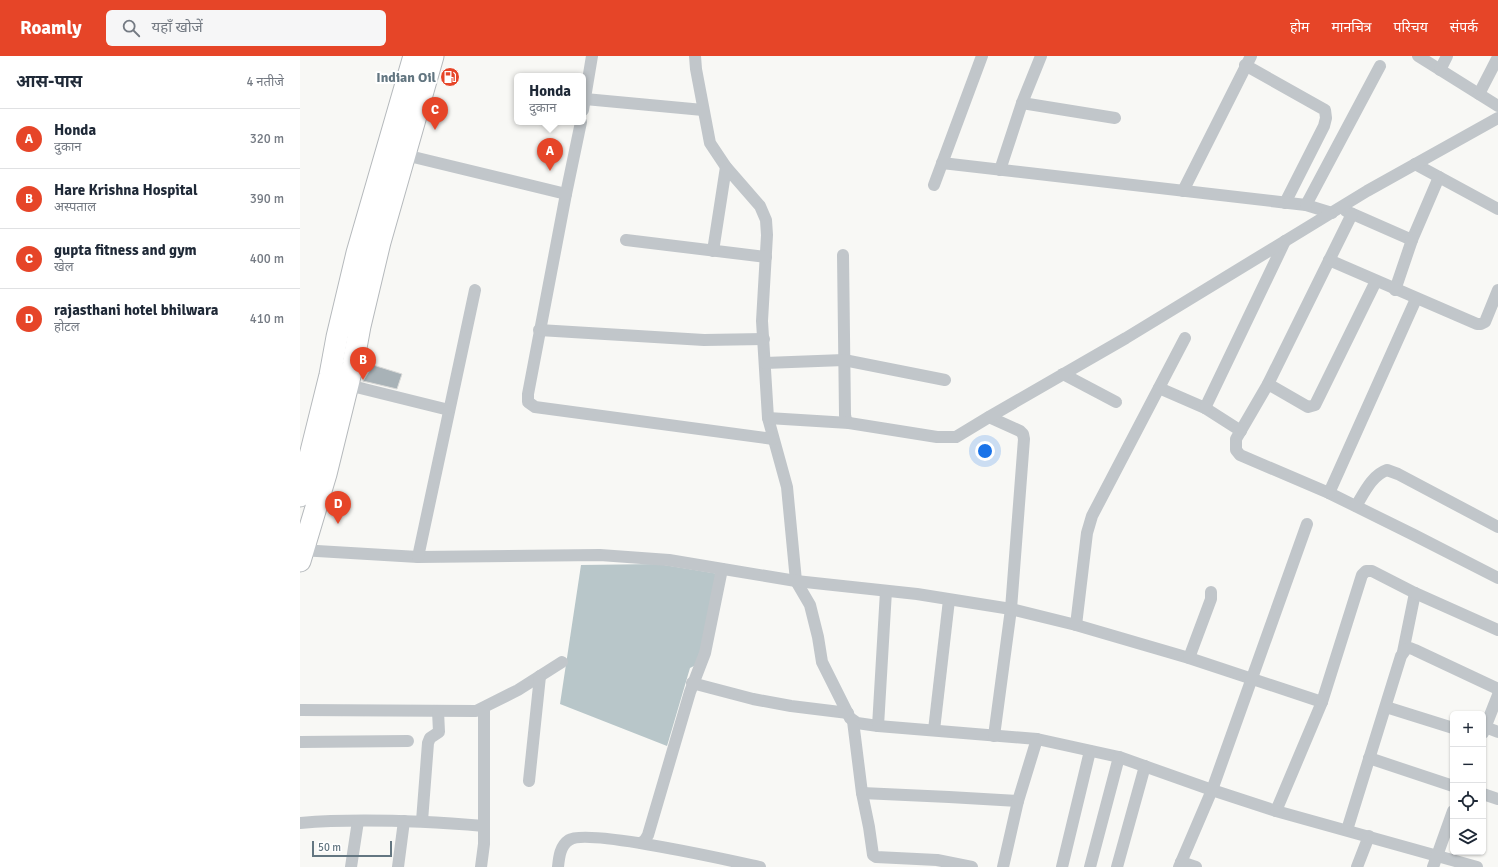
<!DOCTYPE html>
<html lang="hi">
<meta charset="utf-8">
<style>
body{margin:0;font-family:Signika,"Noto Sans Devanagari",sans-serif;background:#f6f6f7;color:#1f2937}
.controls{position:absolute;right:12px;bottom:12px;display:grid;overflow:hidden;border-radius:6px;box-shadow:0 1px 3px #0004}
.controls button{width:36px;height:36px;display:grid;place-items:center;padding:0;border:0;border-bottom:1px solid #e0e1e3;background:#fff;color:#1f2937;font:20px sans-serif}
.scale{position:absolute;left:12px;bottom:10px;width:80px;box-sizing:border-box;padding-left:4px;border:2px solid #637681;border-top:0;font-size:11px;line-height:14px;white-space:nowrap;color:#637681;-webkit-text-stroke:3px #fff;paint-order:stroke}
.you{position:absolute;left:685px;top:395px;width:14px;height:14px;margin:-10px;border:3px solid #fff;border-radius:50%;background:#1a73e8;box-shadow:0 0 0 6px #1a73e833}
.badge{display:grid;place-items:center;width:26px;height:26px;border-radius:50%;background:#e64528;color:#fff;font-size:13px;font-weight:700}
.pin{position:absolute;translate:-50% -33px;filter:drop-shadow(0 1px 2px #0008)}
.pin::after{content:'';position:absolute;top:21px;width:14px;height:12px;background:inherit;clip-path:polygon(0 0,100% 0,50% 100%)}
.popup{position:absolute;left:214px;top:17px;width:72px;height:52px;box-sizing:border-box;display:grid;place-content:center;border-radius:6px;background:#fff;filter:drop-shadow(0 1px 3px #0005);font-size:13px;white-space:nowrap;color:#747a83}
.popup b{font-size:15px;color:#1f2937}
.popup::after{content:'';position:absolute;left:50%;top:100%;margin-left:-8px;border:8px solid transparent;border-top-color:#fff}
.list{margin:0;padding:0;list-style:none}
h2{display:flex;justify-content:space-between;align-items:center;height:52px;margin:0;padding:0 16px;font-size:17px}
h2 small{font-size:13px;font-weight:400;color:#747a83}
.list li{display:grid;grid-template-columns:26px 1fr auto;gap:12px;align-items:center;box-sizing:border-box;height:60px;padding:0 16px;border-top:1px solid #e0e1e3}
.list b{display:block;font-size:15px;white-space:nowrap}
.list p{margin:0;font-size:13px;white-space:nowrap;color:#747a83}
.list em{font-size:13px;font-style:normal;color:#747a83}
.icon{flex:none;width:22px;height:22px;fill:none;stroke:currentColor;stroke-width:2;stroke-linecap:round;stroke-linejoin:round}
.map{position:relative;flex:none;width:1198px;height:811px;overflow:hidden}
header{display:flex;align-items:center;gap:24px;box-sizing:border-box;height:56px;padding:0 20px;background:#e64528;color:#fff}
header strong{font-size:19px}
nav{display:flex;gap:22px;margin-inline-start:auto;font-size:14px}
.search{width:280px;height:36px;background:#f6f6f7;display:flex;align-items:center;gap:10px;box-sizing:border-box;padding:0 14px;border-radius:6px;color:#747a83;font-size:15px}
main{display:flex}
aside{flex:1;background:#fff}
.map>svg:first-child{display:block}
.water{fill:#b8c6c9}
.building{fill:#a8b2b7;stroke:#dadad8}
.lines{fill:none;stroke-linecap:round;stroke-linejoin:round}
.trunk-casing{stroke:#b5b9bc;stroke-width:23}
.minor{stroke:#c1c6ca;stroke-width:12}
.trunk{stroke:#fff;stroke-width:21}
.labels{text-anchor:middle;stroke-width:4;stroke-linejoin:round;paint-order:stroke}
.poi-label{font-size:14px;font-weight:bold;fill:#637681;stroke:#fff;text-anchor:end}
</style>
<header>
<strong>Roamly</strong>
<div class="search"><svg class="icon" aria-label="search" viewBox="0 0 24 24"><circle cx="10" cy="10" r="6"/><path d="M15 15l6 6"/></svg>यहाँ खोजें</div>
<nav><a>होम</a><a>मानचित्र</a><a>परिचय</a><a>संपर्क</a></nav>
</header>
<main>
<aside>
<h2>आस-पास<small>4 नतीजे</small></h2>
<ul class="list">
<li><span class="badge">A</span><div><b>Honda</b><p>दुकान</p></div><em>320 m</em></li>
<li><span class="badge">B</span><div><b>Hare Krishna Hospital</b><p>अस्पताल</p></div><em>390 m</em></li>
<li><span class="badge">C</span><div><b>gupta fitness and gym</b><p>खेल</p></div><em>400 m</em></li>
<li><span class="badge">D</span><div><b>rajasthani hotel bhilwara</b><p>होटल</p></div><em>410 m</em></li>
</ul>
</aside>
<div class="map">
<svg width="1198" height="811" viewBox="0 0 1198 811">
<rect width="100%" height="100%" fill="#f8f8f5"/>
<polygon class="water" points="358,508 419,518 400,607 390,612 367,690 260,648 281,509"/>
<polygon class="building" points="73,309 102,318 97,333 63,325"/>
<g class="lines">
<g class="trunk-casing">
<g id="trunk">
<polyline points="0,440 30,319 37,281 57,197 114,0"/>
<polyline points="0,505 26,418 53,308 60,270 80,186 133,0"/>
</g>
</g>
<g class="minor">
<polyline points="395,0 396,13 410,87 426,111 460,150 466,164 467,179 462,265 468,362 487,431 496,525 510,549 518,581 522,606 550,662 557,667 578,670 737,683 819,701 912,734 976,755 1177,811"/>
<polyline points="1118,0 1198,50"/>
<polyline points="945,9 1025,54 1026,62 1024,70 985,147"/>
<polyline points="1140,14 1147,0"/>
<polyline points="1179,38 1198,1"/>
<polyline points="285,43 403,54"/>
<polyline points="722,47 815,62"/>
<polyline points="283,54 292,0"/>
<polyline points="281,66 266,138 228,338 228,346 235,351 473,383"/>
<polyline points="105,99 266,138"/>
<polyline points="642,107 1006,149 1032,157"/>
<polyline points="1115,108 1198,153"/>
<polyline points="700,114 722,47 741,0"/>
<polyline points="634,129 682,0"/>
<polyline points="883,135 951,0"/>
<polyline points="1006,149 1080,10"/>
<polyline points="1046,155 1112,184 1139,121"/>
<polyline points="1052,158 968,328 936,383 936,394 940,399 1029,437 1114,479 1198,522"/>
<polyline points="326,184 466,201"/>
<polyline points="413,195 426,111"/>
<polyline points="543,199 545,359 546,364 549,367"/>
<polyline points="1029,204 1177,268 1181,268 1185,266 1198,234"/>
<polyline points="1095,234 1112,184"/>
<polyline points="239,274 404,284 464,283"/>
<polyline points="465,307 544,304 645,324"/>
<polyline points="763,318 816,346"/>
<polyline points="968,328 1008,351 1015,349 1076,225"/>
<polyline points="48,329 149,354"/>
<polyline points="859,332 905,352 941,375"/>
<polyline points="905,352 985,185"/>
<polyline points="689,361 720,375 723,378 724,383 711,553 694,680"/>
<polyline points="468,362 549,367 637,381 656,381 689,361 826,282 1067,135 1198,62"/>
<polyline points="1029,437 1116,243"/>
<path d="M1056 450C1064 437 1072 419 1087 414L1098 418 1198 471"/>
<polyline points="0,494 118,501 300,499 369,504 496,525 617,538 711,553 776,569 889,602 1022,646"/>
<polyline points="118,501 175,234"/>
<polyline points="776,569 787,477 792,460 885,282"/>
<polyline points="1103,596 1115,537"/>
<polyline points="889,602 911,543 911,536"/>
<polyline points="392,627 453,643 491,650 548,657"/>
<polyline points="1086,651 1153,672"/>
<polyline points="0,654 176,655 218,634 262,606"/>
<polyline points="553,665 562,737 569,771 573,799 576,801 637,804 672,811"/>
<polyline points="578,670 586,535"/>
<polyline points="1185,671 1198,676"/>
<polyline points="634,674 649,544"/>
<polyline points="1183,677 1198,639"/>
<polyline points="0,686 108,685"/>
<polyline points="1069,702 1153,730"/>
<polyline points="229,725 240,620"/>
<polyline points="562,737 649,741 718,745"/>
<polyline points="1183,738 1198,743"/>
<polyline points="976,755 1022,646 1062,519 1066,515 1072,515 1115,537 1198,574"/>
<polyline points="122,765 128,687 130,682 139,676 138,655"/>
<path d="M0 767C61 762 122 765 184 770"/>
<polyline points="1047,774 1101,600 1106,593 1110,592 1115,594 1198,633"/>
<polyline points="341,787 345,784 348,779 390,636 405,597 422,513"/>
<polyline points="881,806 896,811"/>
<polyline points="51,811 58,765"/>
<polyline points="98,811 104,765"/>
<polyline points="181,811 184,788 184,652"/>
<path d="M258 811C259 801 260 790 269 784 286 772 432 805 460 811"/>
<polyline points="703,811 718,745 737,683"/>
<polyline points="762,811 790,695"/>
<polyline points="790,811 819,701"/>
<polyline points="817,811 845,710"/>
<polyline points="879,811 912,734 1007,468"/>
<polyline points="1057,811 1069,780"/>
<polyline points="1133,811 1153,755"/>
</g>
<use href="#trunk" class="trunk"/>
</g>
<defs>
<g id="fuel-disc" transform="scale(1)"><circle r="9.5" fill="#e64528" stroke="#fff"/><path d="M-5.5-6h7V0h2V4h1.3V-2.5L3-4.5l.8-.8L6-3V5H2.5V1h-1V6h-7ZM-4.2-4.7v3.2H.2V-4.7Z" fill="#fff"/></g>
</defs>
<g fill-rule="evenodd">
<use href="#fuel-disc" x="150" y="21"/>
</g>
<g class="labels">
<g class="poi-label">
<text x="136" y="26">Indian Oil</text>
</g>
</g>
</svg>
<div class="controls">
<button>+</button>
<button>−</button>
<button><svg class="icon" aria-label="locate" viewBox="0 0 24 24"><circle cx="12" cy="12" r="6"/><path d="M12 2v4M12 18v4M2 12h4M18 12h4"/></svg></button>
<button><svg class="icon" aria-label="layers" viewBox="0 0 24 24"><path d="M12 4l9 5-9 5-9-5zM3 14l9 5 9-5"/></svg></button>
</div>
<div class="scale">50 m</div>
<div class="you"></div>
<div class="pin badge" style="left:250px;top:115px">A</div>
<div class="popup"><b>Honda</b>दुकान</div>
<div class="pin badge" style="left:63px;top:324px">B</div>
<div class="pin badge" style="left:135px;top:74px">C</div>
<div class="pin badge" style="left:38px;top:468px">D</div>
</div>
</main>
